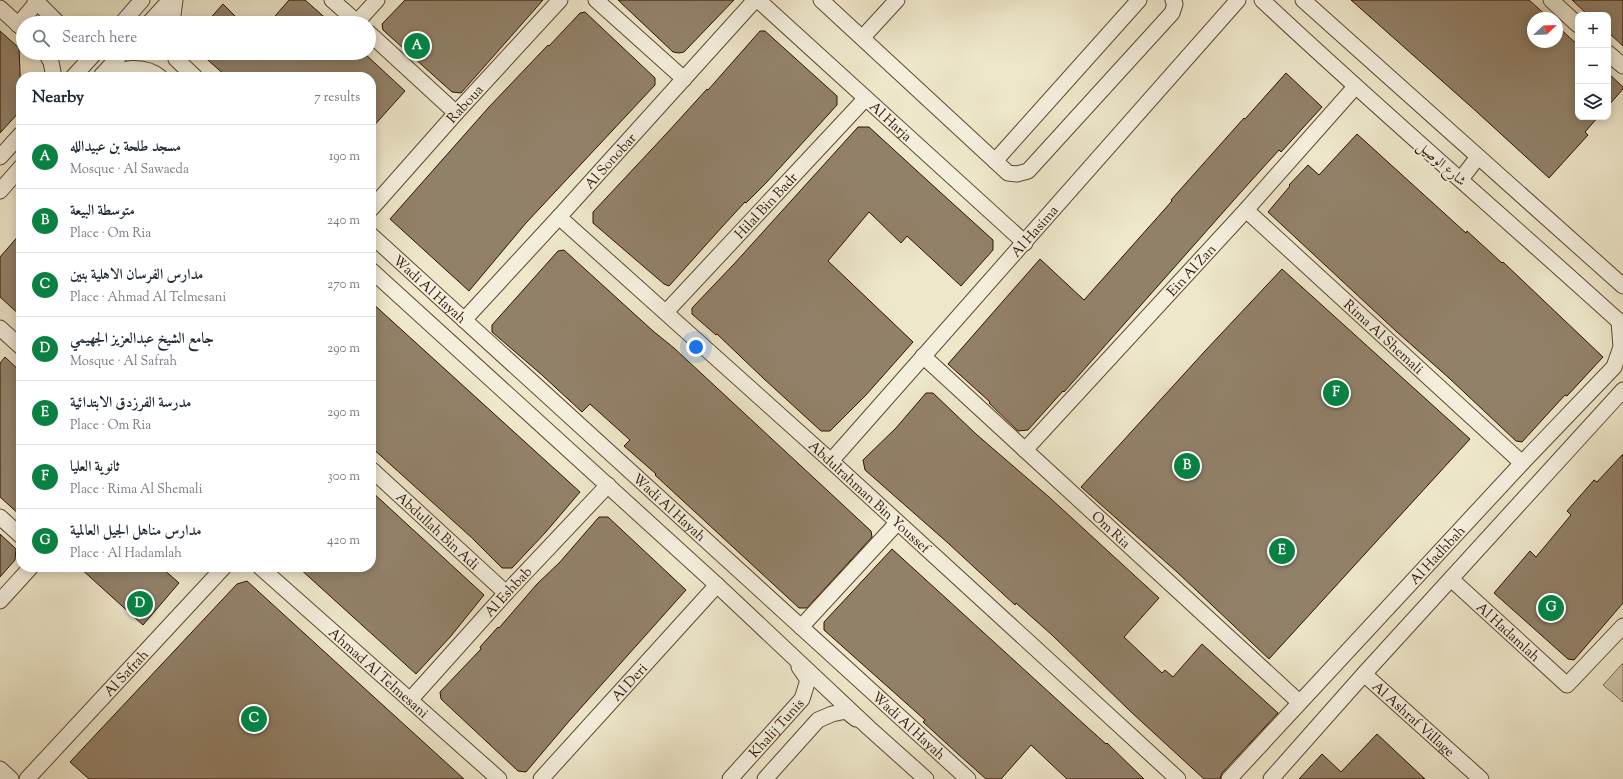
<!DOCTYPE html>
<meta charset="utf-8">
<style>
body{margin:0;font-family:"Sorts Mill Goudy",Amiri,serif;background:#f2f2f3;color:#1f2937}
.controls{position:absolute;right:12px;top:12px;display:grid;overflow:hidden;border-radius:8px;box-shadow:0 2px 10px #0003}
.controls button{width:36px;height:36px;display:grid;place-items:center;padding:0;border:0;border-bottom:1px solid #e0e1e3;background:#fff;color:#1f2937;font:20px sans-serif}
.compass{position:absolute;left:1527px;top:12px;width:36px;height:36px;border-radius:50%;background:#fff;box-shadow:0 2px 10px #0003;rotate:67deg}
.you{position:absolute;left:696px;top:347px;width:14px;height:14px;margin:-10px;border:3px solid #fff;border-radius:50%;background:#1a73e8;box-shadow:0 0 0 6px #1a73e833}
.badge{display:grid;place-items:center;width:26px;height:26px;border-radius:50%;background:#0b8043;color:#fff;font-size:13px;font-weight:700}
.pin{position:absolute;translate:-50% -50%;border:2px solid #fff;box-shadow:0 1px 4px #0006}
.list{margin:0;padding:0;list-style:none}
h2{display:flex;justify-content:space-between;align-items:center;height:52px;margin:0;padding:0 16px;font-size:17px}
h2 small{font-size:13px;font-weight:400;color:#747a83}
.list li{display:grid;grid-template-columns:26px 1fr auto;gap:12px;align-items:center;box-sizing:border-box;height:64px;padding:0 16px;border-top:1px solid #e0e1e3}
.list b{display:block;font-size:15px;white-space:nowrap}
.list p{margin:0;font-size:13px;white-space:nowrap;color:#747a83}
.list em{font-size:13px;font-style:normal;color:#747a83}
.icon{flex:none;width:22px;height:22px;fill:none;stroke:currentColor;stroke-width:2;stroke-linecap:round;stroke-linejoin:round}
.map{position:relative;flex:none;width:1623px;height:779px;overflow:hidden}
.search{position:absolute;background:#fff;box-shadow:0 2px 10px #0003;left:16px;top:16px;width:360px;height:44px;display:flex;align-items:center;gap:10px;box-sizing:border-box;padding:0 14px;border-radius:22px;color:#747a83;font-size:15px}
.panel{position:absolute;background:#fff;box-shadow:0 2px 10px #0003;left:16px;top:72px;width:360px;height:500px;border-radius:16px}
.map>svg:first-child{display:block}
.green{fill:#cdc3a8;stroke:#7e6b54}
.building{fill:#928169;stroke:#2e1300}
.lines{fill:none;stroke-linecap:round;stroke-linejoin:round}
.minor-casing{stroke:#5e4832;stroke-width:17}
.minor{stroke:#f4efdd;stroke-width:15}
.labels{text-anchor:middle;stroke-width:3.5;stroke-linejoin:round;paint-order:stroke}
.street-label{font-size:14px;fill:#2e1300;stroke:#f4efdd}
</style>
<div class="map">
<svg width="1623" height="779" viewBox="0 0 1623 779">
<rect width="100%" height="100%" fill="#eee7ca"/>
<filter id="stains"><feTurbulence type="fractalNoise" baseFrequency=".005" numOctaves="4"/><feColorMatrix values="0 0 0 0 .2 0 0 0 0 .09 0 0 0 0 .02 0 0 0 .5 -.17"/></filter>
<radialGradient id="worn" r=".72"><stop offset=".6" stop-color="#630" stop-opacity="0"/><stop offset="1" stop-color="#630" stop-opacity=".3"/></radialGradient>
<polygon class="green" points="1623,663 1623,702 1603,685"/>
<g class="building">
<polygon points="289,0 305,0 331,23 269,23"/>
<polygon points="405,0 543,0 461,93 452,92 383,30 382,24"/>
<polygon points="618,0 734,0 684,52 679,53 673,52"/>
<polygon points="1351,0 1529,0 1549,18 1533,18 1533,42 1557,42 1557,26 1578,45 1578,117 1598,117 1585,132 1588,135 1549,178 1477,112"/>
<polygon points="1572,0 1623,0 1623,46 1608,32 1608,15 1588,15"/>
<polygon points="223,4 242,23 206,23"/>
<polygon points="585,12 655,78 655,85 526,223 469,291 390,219 489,107 548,45 549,46 580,13"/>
<polygon points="0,31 19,48 21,96 21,110 0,133"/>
<polygon points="760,31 765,31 837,96 837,105 766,183 746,203 745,202 722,227 669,286 664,284 593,223 593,212 667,133 707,89 708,90"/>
<polygon points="200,53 364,53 405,91 371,129 371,77 227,77"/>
<polygon points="1286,73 1322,107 1281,152 1279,150 1241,192 1064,392 1063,391 1028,430 1018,431 989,403 990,402 948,364 1040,259 1084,300 1172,201 1171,200 1244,118 1245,119"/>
<polygon points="1608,73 1623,87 1623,89 1608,106"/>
<polygon points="858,127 869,127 940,192 993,240 993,250 961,286 907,236 901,243 869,212 828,261 913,342 866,395 830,431 821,431 763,378 717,334 716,335 692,314 692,308 734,264"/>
<polygon points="1357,134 1466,233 1467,231 1502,263 1503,262 1603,357 1567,396 1565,395 1522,442 1516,441 1449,378 1397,332 1268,212 1290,186 1289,185 1308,165 1319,175"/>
<polygon points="21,233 21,316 0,297 0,257"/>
<polygon points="564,250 653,331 674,348 871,531 872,537 807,608 799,608 655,475 656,474 624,446 630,440 590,404 582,412 542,375 492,332 492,325 558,251"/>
<polygon points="1282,269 1470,439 1269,659 1177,572 1081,487 1205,351"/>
<polygon points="371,302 580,492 545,533 512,568 502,568 471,537 371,447"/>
<polygon points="5,357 21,372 21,516 0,497 0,363"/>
<polygon points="926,393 933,393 976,434 1049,497 1159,598 1124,637 1162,673 1165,670 1173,677 1202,644 1278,713 1222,773 1220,779 1204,779 1130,711 1052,635 1016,603 1015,605 948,543 865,470 863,460 896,428"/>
<polygon points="1623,454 1623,603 1574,660 1568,659 1494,593 1530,551 1536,557 1571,515 1567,511 1594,480 1597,482"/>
<polygon points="371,491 484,595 451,636 416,674 298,567 371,567"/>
<polygon points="599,517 608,517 686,590 570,720 526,772 518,771 441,699 440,692 481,649 480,647 498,627 499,628 537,584 560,562"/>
<polygon points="0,534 16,549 15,560 0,577"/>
<polygon points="892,549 1086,726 1106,744 1107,743 1144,779 1067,779 1031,745 1001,779 986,779 958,754 923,722 925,720 824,630 824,622"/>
<polygon points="79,567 161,567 179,583 143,625"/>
<polygon points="247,581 352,677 464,779 89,779 70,762 237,584"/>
<polygon points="1377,734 1425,779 1299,779 1322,754 1341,772"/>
</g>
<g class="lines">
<g class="minor-casing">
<g id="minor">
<polyline points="35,0 58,23"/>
<polyline points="332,0 358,23"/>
<polyline points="596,0 684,79"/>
<path id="s1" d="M758 0 1025 243"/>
<polyline points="821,0 1008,173 1017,174 1028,171 1172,13 1175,4 1173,0"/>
<path d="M1262 0C1380 111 1503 216 1623 325"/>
<polyline points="1303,0 1623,286"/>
<polyline points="1551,0 1578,25"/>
<polyline points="0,8 23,29"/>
<polyline points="357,22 377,0"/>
<polyline points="122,23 142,0"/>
<polyline points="149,23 170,0"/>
<polyline points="172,23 175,0"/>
<polyline points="18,25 37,2"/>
<polyline points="369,33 456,113"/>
<polyline points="863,37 897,0"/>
<polyline points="46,53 51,62 54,77"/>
<polyline points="174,53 176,59 195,77"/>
<polyline points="1608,53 1623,66"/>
<path d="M102 75C122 69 143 63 160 77"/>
<polyline points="102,75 122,53"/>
<polyline points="73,77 95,53"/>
<polyline points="0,157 21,134"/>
<polyline points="995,161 1139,0"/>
<polyline points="1461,179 1478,157"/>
<polyline points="0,191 21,167"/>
<path id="s2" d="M371 209 456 113 560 0"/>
<path id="s3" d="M1246 210 1522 463"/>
<path id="s4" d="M559 217 831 461 1178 779"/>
<path id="s5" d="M371 235 968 779"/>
<polyline points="371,270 717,585 869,728 926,779"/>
<path id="s6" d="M666 312 865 99"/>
<path id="s7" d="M464 320 559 217 755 0"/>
<polyline points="0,328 21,347"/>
<path id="s8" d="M923 356 1299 702"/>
<path id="s9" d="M1025 450 1246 210 1355 87"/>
<path id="s10" d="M831 461 1238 0"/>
<path id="s11" d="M371 469 506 593"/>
<polyline points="0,517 21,536"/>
<path id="s12" d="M260 567 499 779"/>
<path id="s13" d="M1451 579 1567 685 1623 626"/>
<polyline points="0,601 31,567"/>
<polyline points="801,627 897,523"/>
<path id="s14" d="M1364 674 1481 779"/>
<path id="s15" d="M410 700 506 593 608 485"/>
<polyline points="0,769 11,779"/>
<path id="s16" d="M27 779 224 567"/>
<path id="s17" d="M541 779 717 585"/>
<path id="s18" d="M730 779 802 699 808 680 799 667"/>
<polyline points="765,779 818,720 832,714 846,711 856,719"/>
<path id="s19" d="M1229 779 1522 463 1614 367 1621 347 1619 321"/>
<polyline points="1271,779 1364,674 1623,390"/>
</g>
</g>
<use href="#minor" class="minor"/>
</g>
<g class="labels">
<g class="street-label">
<text dy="5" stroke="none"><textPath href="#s2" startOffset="141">Raboua</textPath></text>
<text dy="5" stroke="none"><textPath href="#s1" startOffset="180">Al Harja</textPath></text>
<text dy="5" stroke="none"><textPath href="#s7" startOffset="216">Al Sonobar</textPath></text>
<text transform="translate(1442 163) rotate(41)" y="5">شارع الوصيل</text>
<text dy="5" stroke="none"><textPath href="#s6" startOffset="146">Hilal Bin Badr</textPath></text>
<text dy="5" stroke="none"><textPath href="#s10" startOffset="307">Al Hasima</textPath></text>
<text dy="5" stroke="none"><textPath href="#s9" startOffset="245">Ein Al Zan</textPath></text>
<text dy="5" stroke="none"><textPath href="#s5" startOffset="80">Wadi Al Hayah</textPath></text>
<text dy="5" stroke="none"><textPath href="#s3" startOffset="187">Rima Al Shemali</textPath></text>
<text dy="5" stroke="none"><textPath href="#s4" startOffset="418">Abdulrahman Bin Youssef</textPath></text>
<text dy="5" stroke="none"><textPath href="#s5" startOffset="404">Wadi Al Hayah</textPath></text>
<text dy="5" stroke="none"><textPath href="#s8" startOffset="256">Om Ria</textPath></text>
<text dy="5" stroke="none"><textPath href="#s11" startOffset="91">Abdullah Bin Adi</textPath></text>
<text dy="5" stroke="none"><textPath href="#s19" startOffset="306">Al Hadhbah</textPath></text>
<text dy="5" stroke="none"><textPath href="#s15" startOffset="146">Al Eshbab</textPath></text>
<text dy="5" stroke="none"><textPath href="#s13" startOffset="78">Al Hadamlah</textPath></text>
<text dy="5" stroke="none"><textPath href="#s16" startOffset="145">Al Safrah</textPath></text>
<text dy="5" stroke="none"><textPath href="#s12" startOffset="159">Ahmad Al Telmesani</textPath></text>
<text dy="5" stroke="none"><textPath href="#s17" startOffset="131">Al Deri</textPath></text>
<text dy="5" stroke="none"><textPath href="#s14" startOffset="67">Al Ashraf Village</textPath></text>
<text dy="5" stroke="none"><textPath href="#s5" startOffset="728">Wadi Al Hayah</textPath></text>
<text dy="5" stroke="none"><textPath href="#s18" startOffset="69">Khalij Tunis</textPath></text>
</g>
</g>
<rect width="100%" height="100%" filter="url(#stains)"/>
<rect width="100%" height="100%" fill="url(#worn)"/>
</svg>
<div class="controls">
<button>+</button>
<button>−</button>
<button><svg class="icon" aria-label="layers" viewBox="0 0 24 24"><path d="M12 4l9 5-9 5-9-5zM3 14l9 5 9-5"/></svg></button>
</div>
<svg class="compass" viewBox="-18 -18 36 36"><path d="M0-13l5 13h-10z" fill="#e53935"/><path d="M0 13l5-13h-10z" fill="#747a83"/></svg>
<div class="you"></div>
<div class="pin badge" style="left:417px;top:46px">A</div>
<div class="pin badge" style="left:1187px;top:466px">B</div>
<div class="pin badge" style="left:254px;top:719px">C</div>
<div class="pin badge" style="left:140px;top:604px">D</div>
<div class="pin badge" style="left:1282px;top:551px">E</div>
<div class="pin badge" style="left:1336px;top:393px">F</div>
<div class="pin badge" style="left:1551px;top:608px">G</div>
<div class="search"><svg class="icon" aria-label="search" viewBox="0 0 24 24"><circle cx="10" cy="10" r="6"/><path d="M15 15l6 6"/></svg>Search here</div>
<section class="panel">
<h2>Nearby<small>7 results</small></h2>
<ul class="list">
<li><span class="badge">A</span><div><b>مسجد طلحة بن عبيدالله</b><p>Mosque · Al Sawaeda</p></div><em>190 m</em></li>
<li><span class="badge">B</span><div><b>متوسطة البيعة</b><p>Place · Om Ria</p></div><em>240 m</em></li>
<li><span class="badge">C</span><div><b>مدارس الفرسان الاهلية بنين</b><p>Place · Ahmad Al Telmesani</p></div><em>270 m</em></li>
<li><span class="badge">D</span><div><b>جامع الشيخ عبدالعزيز الجهيمي</b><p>Mosque · Al Safrah</p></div><em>290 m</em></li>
<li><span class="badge">E</span><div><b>مدرسة الفرزدق الابتدائية</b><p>Place · Om Ria</p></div><em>290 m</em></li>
<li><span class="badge">F</span><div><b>ثانوية العليا</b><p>Place · Rima Al Shemali</p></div><em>300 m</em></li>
<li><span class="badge">G</span><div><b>مدارس مناهل الجيل العالمية</b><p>Place · Al Hadamlah</p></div><em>420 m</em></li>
</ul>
</section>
</div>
